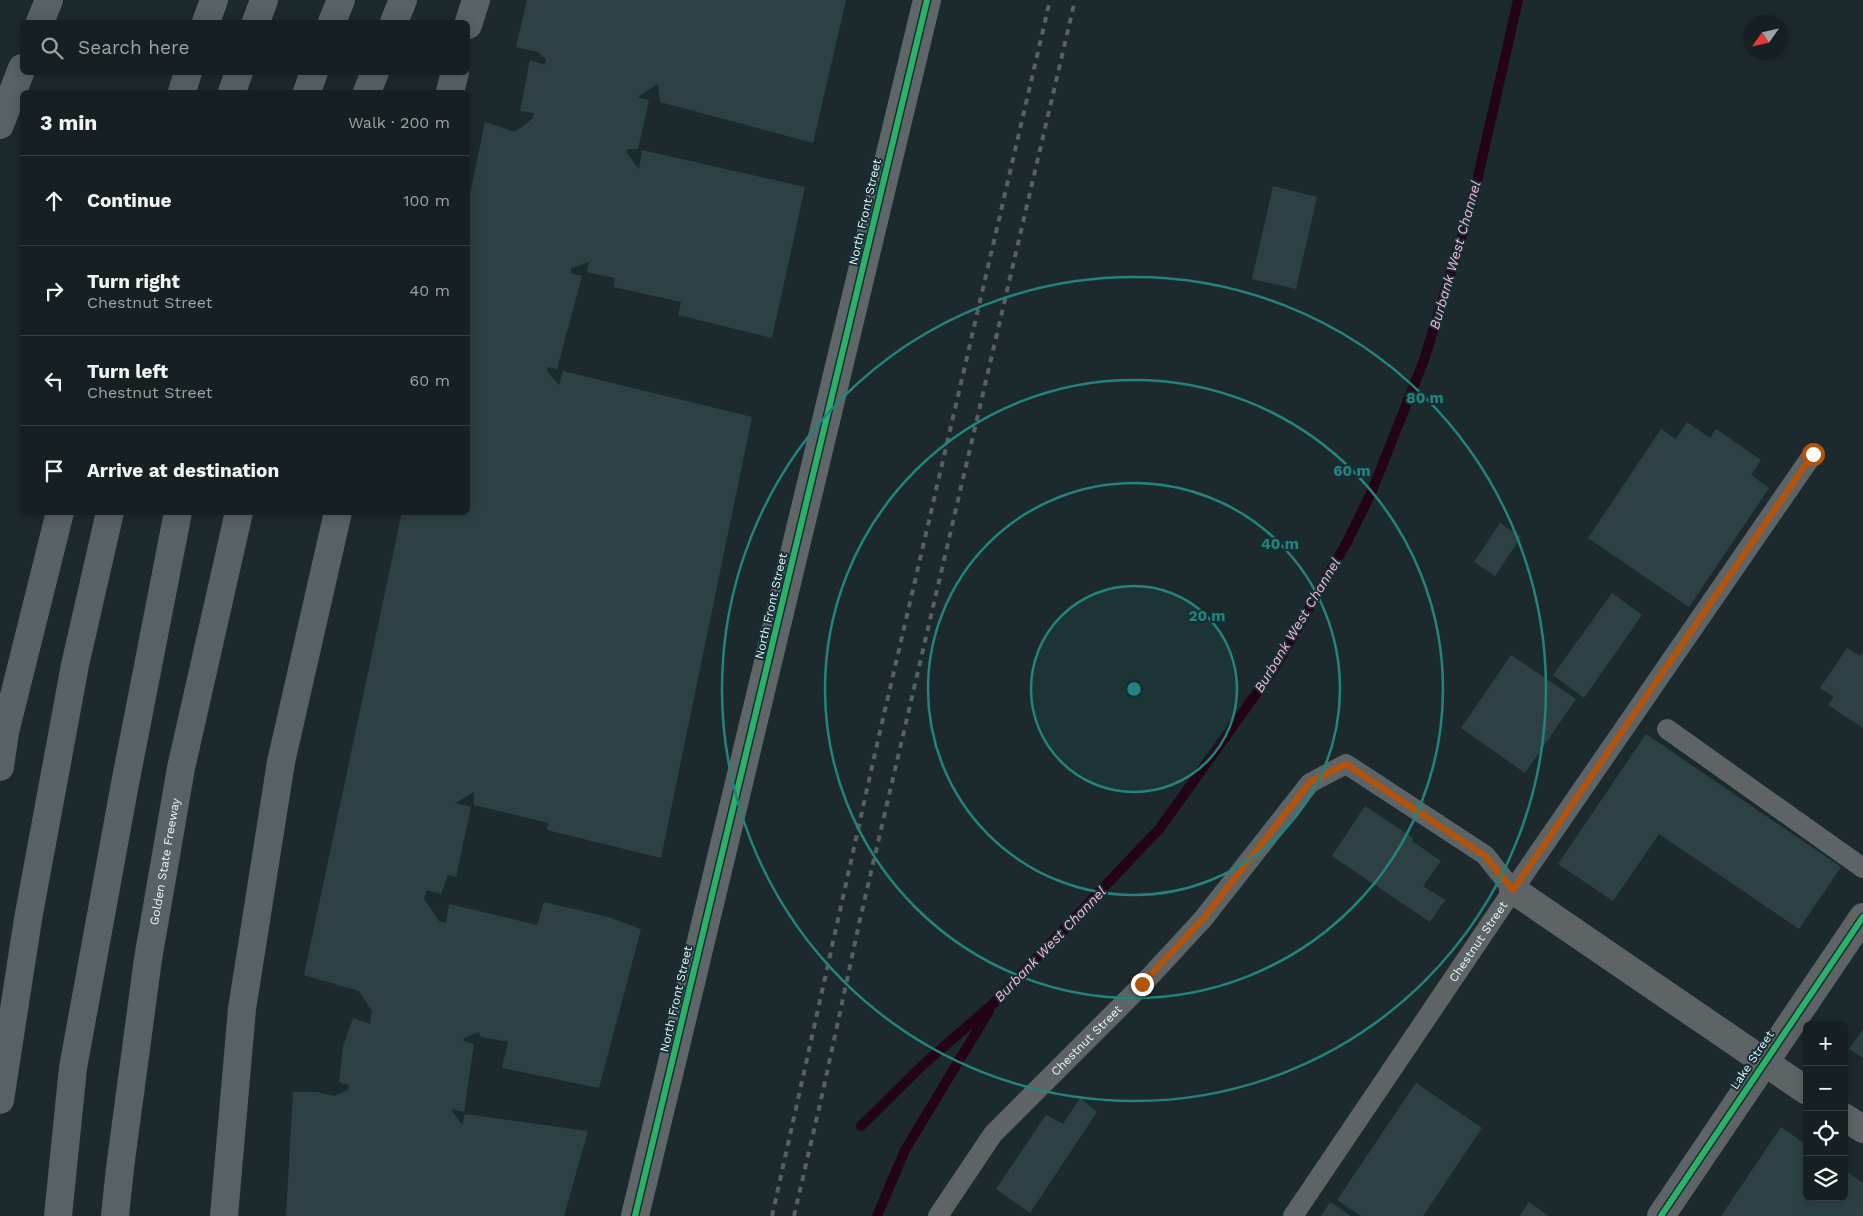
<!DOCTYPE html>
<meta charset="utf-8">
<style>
body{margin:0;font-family:"Work Sans",sans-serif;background:#232d2f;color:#f1f3f6}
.controls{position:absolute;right:15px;bottom:15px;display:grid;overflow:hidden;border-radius:8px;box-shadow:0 2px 12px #0003}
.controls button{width:45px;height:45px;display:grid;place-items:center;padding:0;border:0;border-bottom:1px solid #353e40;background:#162022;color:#f1f3f6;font:25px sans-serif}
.compass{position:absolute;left:1743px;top:15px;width:45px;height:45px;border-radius:50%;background:#162022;box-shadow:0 2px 12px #0003;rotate:236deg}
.stop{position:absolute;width:15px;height:15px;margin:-11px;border:4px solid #b45309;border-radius:50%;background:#fff}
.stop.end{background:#b45309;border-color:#fff;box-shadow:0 1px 5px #0008}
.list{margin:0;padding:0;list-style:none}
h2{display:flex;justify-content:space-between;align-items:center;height:65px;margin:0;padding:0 20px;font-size:21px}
h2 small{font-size:16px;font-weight:400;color:#9ea3a5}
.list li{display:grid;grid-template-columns:32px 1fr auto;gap:15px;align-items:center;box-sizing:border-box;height:90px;padding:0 20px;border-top:1px solid #353e40}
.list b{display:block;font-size:19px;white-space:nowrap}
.list p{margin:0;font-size:16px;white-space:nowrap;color:#9ea3a5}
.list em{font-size:16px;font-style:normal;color:#9ea3a5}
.icon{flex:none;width:28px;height:28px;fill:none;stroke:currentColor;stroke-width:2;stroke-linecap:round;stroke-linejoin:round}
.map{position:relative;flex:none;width:1863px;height:1216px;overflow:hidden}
.search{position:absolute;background:#162022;box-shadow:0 2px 12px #0003;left:20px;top:20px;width:450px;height:55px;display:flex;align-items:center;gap:12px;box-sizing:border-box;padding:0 18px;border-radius:8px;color:#9ea3a5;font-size:19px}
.panel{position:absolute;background:#162022;box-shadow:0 2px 12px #0003;left:20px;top:90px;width:450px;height:425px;border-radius:8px}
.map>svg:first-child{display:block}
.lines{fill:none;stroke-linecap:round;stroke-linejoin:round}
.stream{stroke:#230417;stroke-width:10}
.building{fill:#2d4145}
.service{stroke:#5e6465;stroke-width:20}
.minor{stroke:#5e6465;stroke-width:28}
.secondary{stroke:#5e6668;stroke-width:28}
.motorway{stroke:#586164;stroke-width:28}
.rail{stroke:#586061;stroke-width:4;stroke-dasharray:6 6;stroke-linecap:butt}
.cycleway-casing{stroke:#162f34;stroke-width:9}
.cycleway{stroke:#2db169;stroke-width:6}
.route{stroke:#b45309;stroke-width:6}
.ring{fill:none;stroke:#24837c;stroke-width:2.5}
.labels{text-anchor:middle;stroke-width:4;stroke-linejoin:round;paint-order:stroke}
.street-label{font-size:12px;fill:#e6f5f8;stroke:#162f34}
.water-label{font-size:14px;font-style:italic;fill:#fab5d8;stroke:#162f34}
.centre{fill:#24837c;stroke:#162f34;stroke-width:2.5}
.ring-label{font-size:15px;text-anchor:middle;font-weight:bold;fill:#24837c;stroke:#162f34;stroke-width:4;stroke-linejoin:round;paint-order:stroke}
</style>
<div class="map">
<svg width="1863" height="1216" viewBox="0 0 1863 1216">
<rect width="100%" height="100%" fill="#1d2a2d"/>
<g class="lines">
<g class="stream">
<polyline points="861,1126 925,1063 994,1003 1160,828 1274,669 1347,542 1372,491 1424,360 1472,203 1518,0"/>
<polyline points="877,1216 905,1150 989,1011"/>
</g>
</g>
<g class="building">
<polygon points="527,0 846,0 813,143 660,102 658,84 638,97 649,100 638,149 628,149 626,152 639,169 642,150 805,187 772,338 678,315 681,302 614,287 615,278 587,272 589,262 571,268 571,273 582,276 557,369 548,367 547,371 559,385 563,371 752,417 661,858 547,830 548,823 474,805 474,792 455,803 471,807 456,877 448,875 441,894 427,890 424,899 439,921 446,923 449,904 537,925 544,902 608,917 641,929 599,1088 502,1068 508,1042 481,1037 479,1032 464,1038 463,1041 474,1044 464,1112 451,1109 462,1125 465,1114 588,1131 564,1216 286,1216 293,1092 317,1092 334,1096 348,1090 349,1085 339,1082 343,1047 353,1018 370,1024 372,1011 359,991 304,975 402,512 468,512 468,204 485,122 515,132 532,119 534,113 520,111 530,60 545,65 546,60 538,52 516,47"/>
<polygon points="1273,186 1317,197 1296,289 1252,279"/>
<polygon points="1687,422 1710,438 1716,429 1761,460 1751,475 1769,488 1689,607 1588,538 1661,429 1676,439"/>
<polygon points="1500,523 1521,537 1495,576 1474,562"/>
<polygon points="1612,593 1642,615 1584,698 1553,675"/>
<polygon points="1847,648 1860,656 1863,653 1863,728 1828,705 1834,697 1820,688"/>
<polygon points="1511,655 1576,699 1525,773 1461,728"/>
<polygon points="1646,734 1841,867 1799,929 1659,834 1613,901 1558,864"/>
<polygon points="1365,806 1413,838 1412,841 1441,861 1423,886 1445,900 1430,922 1332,856"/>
<polygon points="1863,1029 1863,1058 1849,1049"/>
<polygon points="1416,1083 1482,1128 1423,1216 1361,1216 1337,1200"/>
<polygon points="1080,1098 1097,1112 1030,1213 996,1189 1046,1115 1063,1124"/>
<polygon points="1781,1127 1807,1145 1807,1197 1844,1197 1844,1170 1863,1183 1863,1216 1721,1216"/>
<polygon points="1330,1202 1351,1216 1321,1216"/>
<polygon points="1529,1202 1549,1216 1520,1216"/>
</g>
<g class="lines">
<g class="service">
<polyline points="1667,729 1863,868"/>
<path id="s1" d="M938 1216 993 1134 1143 984 1203 919 1310 783 1346 764 1485 855 1513 890"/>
<path id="s2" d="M1293 1216 1513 890 1813 454"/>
</g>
<g class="minor">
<polyline points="1513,890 1807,1091"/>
<polyline points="1844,1117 1863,1129"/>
<polyline points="1661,1216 1863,917"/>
</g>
<polyline class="secondary" points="635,1216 927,0"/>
<g class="motorway">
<polyline points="40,22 49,0"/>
<polyline points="206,22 214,0"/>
<polyline points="256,22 264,0"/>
<polyline points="332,22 341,0"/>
<polyline points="394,22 403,0"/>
<polyline points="468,25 476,0"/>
<polyline points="182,92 188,72"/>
<polyline points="232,92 239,72"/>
<polyline points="307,92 314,72"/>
<polyline points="367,92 375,72"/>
<polyline points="450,92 455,72"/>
<polyline points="0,125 22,68"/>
<polyline points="0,767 5,732 60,512"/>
<polyline points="0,1100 28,919 75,665 110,512"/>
<polyline points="58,1216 73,1068 124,789 178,512"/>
<path id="s3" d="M115 1216 120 1168 148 959 181 768 239 512"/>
<polyline points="224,1216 242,1009 281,762 338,512"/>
</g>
<g class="rail">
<polyline points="772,1216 878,740 1050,0"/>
<polyline points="794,1216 823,1091 861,915 1075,0"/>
</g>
<g class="cycleway-casing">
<g id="cycleway">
<polyline points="635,1216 927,0"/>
<polyline points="1661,1216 1863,917"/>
</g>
</g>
<use href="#cycleway" class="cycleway"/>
</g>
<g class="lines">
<polyline class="route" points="1142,984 1203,919 1310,782 1346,764 1485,856 1513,890 1813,454"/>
</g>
<circle cx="1134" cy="689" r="103" fill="#24837c" fill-opacity=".12"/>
<g class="ring">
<circle cx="1134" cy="689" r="103"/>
<circle cx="1134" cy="689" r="206"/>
<circle cx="1134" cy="689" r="309"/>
<circle cx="1134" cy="689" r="412"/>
</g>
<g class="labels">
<g class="street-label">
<text transform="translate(865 212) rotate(-77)" y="4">North Front Street</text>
<text transform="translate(771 606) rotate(-77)" y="4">North Front Street</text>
<text dy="4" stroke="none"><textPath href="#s3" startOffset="358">Golden State Freeway</textPath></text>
<text dy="4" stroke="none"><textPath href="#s2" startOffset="331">Chestnut Street</textPath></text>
<text transform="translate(676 999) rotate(-77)" y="4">North Front Street</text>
<text dy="4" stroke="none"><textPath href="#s1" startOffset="231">Chestnut Street</textPath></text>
<text transform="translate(1752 1060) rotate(-56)" y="4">Lake Street</text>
</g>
<g class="water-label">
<text transform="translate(1455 255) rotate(-74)" y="5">Burbank West Channel</text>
<text transform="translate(1297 625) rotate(-59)" y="5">Burbank West Channel</text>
<text transform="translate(1050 944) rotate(-46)" y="5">Burbank West Channel</text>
</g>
</g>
<circle cx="1134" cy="689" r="8" class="centre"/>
<g class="ring-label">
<text x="1425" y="403">80 m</text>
<text x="1352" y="476">60 m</text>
<text x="1280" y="549">40 m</text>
<text x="1207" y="621">20 m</text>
</g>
</svg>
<div class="controls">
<button>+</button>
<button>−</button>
<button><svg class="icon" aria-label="locate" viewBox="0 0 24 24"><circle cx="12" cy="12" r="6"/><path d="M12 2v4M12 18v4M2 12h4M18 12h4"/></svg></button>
<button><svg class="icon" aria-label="layers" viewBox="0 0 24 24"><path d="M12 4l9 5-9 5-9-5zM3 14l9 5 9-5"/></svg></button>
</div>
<svg class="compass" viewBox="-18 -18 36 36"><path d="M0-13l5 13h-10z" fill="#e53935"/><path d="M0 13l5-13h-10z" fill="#9ea3a5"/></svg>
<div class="stop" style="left:1813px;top:454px"></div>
<div class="stop end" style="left:1142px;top:984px"></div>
<div class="search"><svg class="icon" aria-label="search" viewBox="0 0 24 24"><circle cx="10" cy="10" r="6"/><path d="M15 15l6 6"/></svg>Search here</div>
<section class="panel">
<h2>3 min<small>Walk · 200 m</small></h2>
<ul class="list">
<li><svg class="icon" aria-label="ahead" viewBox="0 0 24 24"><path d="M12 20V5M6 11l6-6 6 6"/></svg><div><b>Continue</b></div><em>100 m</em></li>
<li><svg class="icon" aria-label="right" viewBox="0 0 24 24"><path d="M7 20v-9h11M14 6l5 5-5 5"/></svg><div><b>Turn right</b><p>Chestnut Street</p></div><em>40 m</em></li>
<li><svg class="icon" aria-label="left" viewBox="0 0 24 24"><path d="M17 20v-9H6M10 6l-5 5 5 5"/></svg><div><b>Turn left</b><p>Chestnut Street</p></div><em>60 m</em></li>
<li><svg class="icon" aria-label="arrive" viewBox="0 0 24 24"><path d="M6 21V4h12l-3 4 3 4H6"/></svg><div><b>Arrive at destination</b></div></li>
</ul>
</section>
</div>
